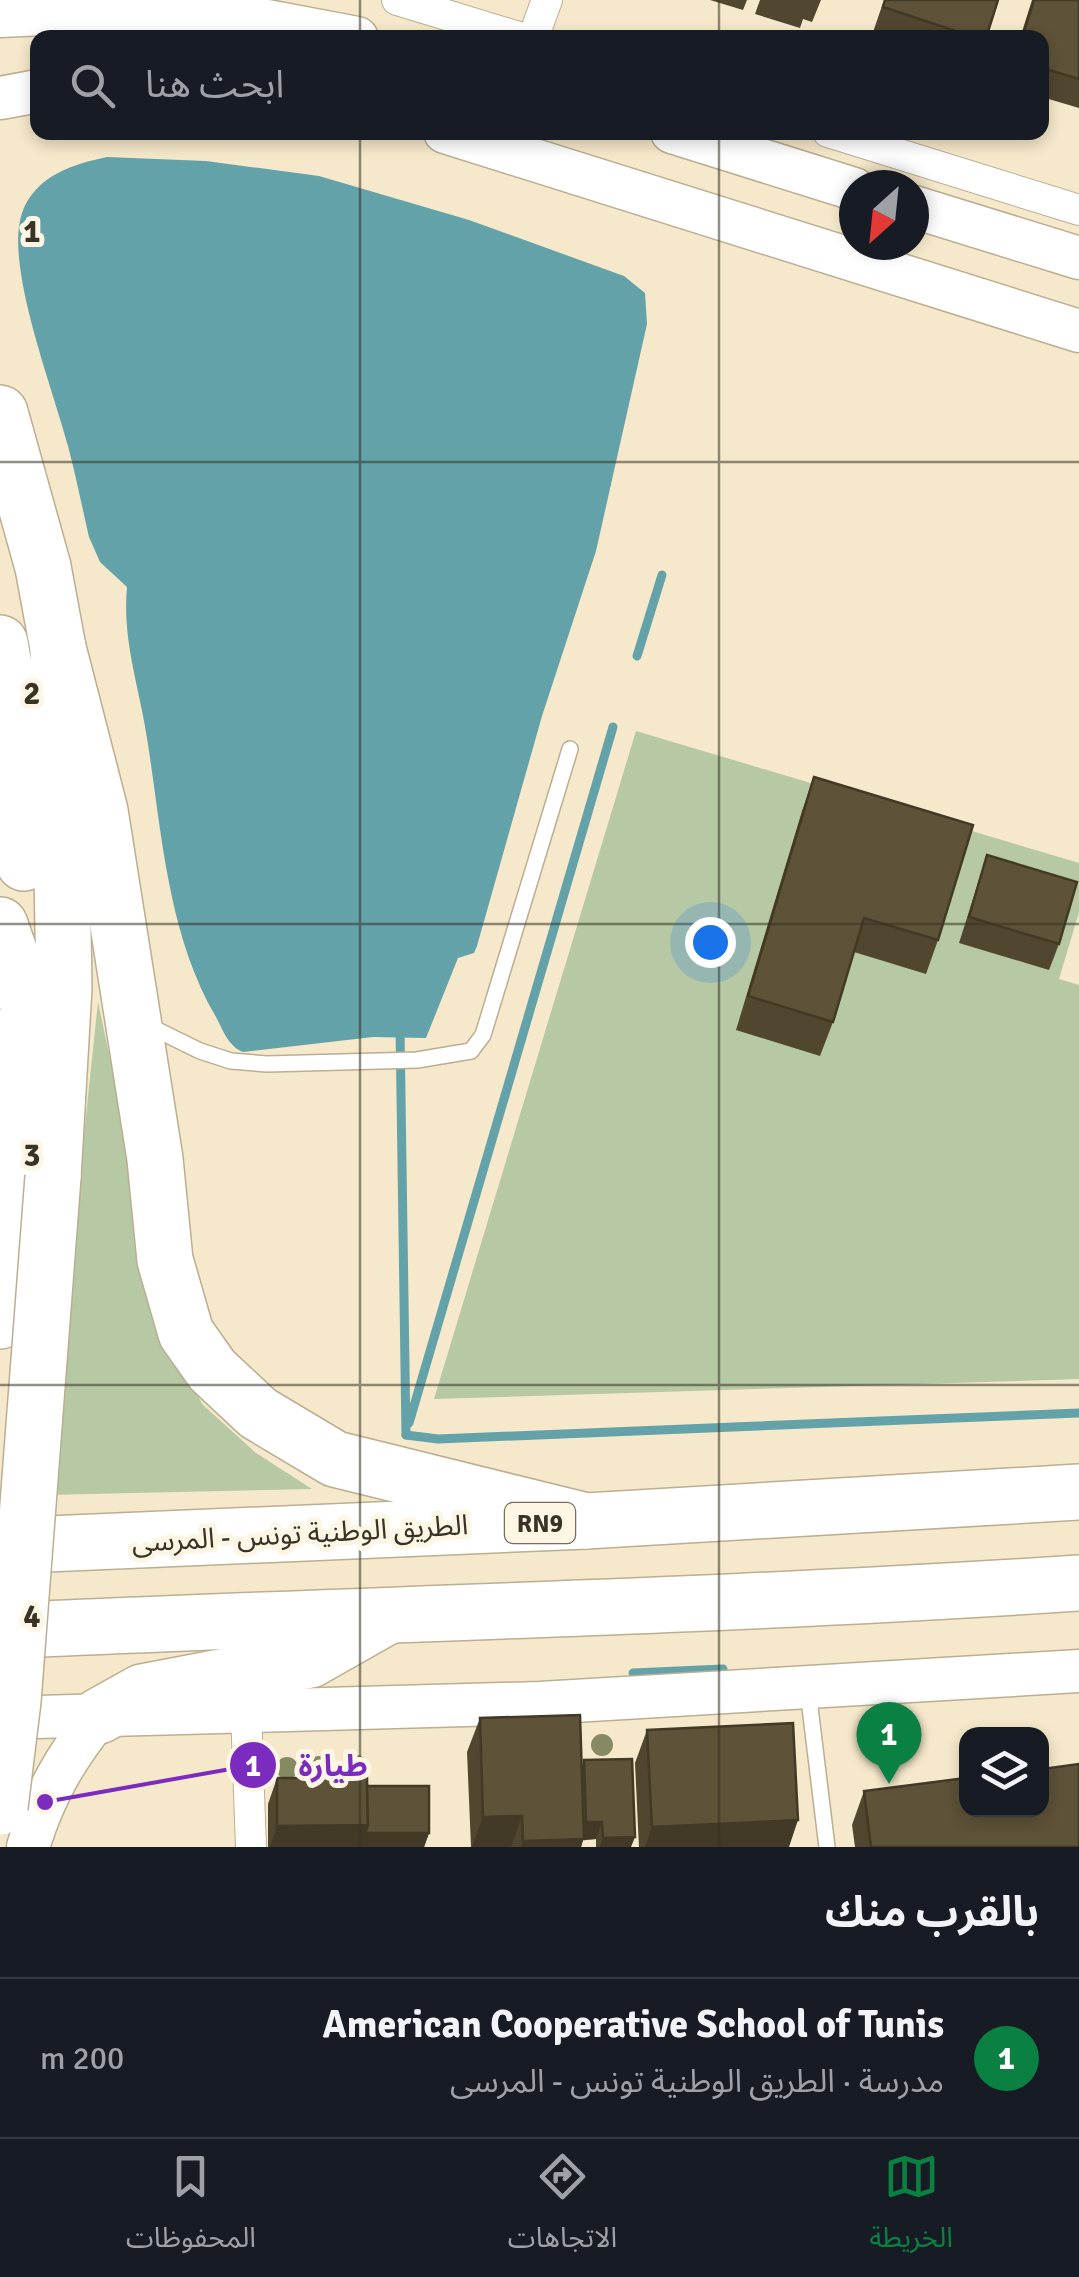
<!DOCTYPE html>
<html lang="ar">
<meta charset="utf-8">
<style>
body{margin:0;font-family:Signika,"Noto Sans Arabic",sans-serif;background:#20242c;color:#f1f3f6;direction:rtl}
.controls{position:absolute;right:30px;bottom:30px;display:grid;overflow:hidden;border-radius:20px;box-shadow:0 5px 15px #0003}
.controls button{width:90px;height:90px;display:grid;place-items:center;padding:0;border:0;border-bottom:2px solid #363941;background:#171b24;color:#f1f3f6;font:50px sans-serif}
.compass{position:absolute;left:839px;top:170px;width:90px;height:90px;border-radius:50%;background:#171b24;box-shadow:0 5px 15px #0003;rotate:207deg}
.you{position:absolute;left:710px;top:942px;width:35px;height:35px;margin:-25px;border:8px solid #fff;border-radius:50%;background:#1a73e8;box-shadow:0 0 0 15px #1a73e833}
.badge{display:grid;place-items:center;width:65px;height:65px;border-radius:50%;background:#0b8043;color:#fff;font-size:32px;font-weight:700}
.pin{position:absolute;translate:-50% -82px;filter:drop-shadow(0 2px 5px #0008)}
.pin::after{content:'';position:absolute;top:52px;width:35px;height:30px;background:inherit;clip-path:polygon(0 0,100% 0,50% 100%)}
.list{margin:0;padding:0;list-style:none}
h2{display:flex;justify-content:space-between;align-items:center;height:130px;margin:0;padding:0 40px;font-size:42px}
h2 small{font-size:32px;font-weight:400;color:#9ea1a6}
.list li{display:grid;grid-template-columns:65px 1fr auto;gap:30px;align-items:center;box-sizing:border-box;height:160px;padding:0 40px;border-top:2px solid #363941}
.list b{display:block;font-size:38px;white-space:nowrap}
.list p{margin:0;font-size:32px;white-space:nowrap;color:#9ea1a6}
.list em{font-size:32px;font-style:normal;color:#9ea1a6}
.icon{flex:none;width:55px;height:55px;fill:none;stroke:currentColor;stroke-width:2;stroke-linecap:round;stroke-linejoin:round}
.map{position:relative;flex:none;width:1079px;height:1847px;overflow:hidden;direction:ltr}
.search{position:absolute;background:#171b24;box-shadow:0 5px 15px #0003;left:30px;right:30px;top:30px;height:110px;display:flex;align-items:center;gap:25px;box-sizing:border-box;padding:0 35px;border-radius:20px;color:#9ea1a6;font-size:38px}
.sheet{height:290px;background:#171b24}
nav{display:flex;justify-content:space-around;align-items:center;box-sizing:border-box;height:140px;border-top:2px solid #363941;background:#171b24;font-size:28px;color:#9ea1a6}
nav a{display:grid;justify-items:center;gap:5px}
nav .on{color:#0b8043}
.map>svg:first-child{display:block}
.green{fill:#b6c8a4}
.water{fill:#64a2a9}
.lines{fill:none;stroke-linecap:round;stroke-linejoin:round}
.stream{stroke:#64a2a9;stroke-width:9}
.lane-casing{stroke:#bbae91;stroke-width:18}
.street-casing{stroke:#bbae91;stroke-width:32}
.secondary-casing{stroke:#bbae91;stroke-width:45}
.highway-casing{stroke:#bbae91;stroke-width:58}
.lane{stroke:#fff;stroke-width:15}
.street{stroke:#fff;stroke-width:30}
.secondary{stroke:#fff;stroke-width:42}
.highway{stroke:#fff;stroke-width:55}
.highway-bridge-casing{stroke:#bbae91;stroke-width:58;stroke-linecap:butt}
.highway-bridge{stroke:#fff;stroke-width:55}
.tree{fill:#868a62}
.wall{fill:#514730}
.shaded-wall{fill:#423927}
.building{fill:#5e5238;stroke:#423927;stroke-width:2.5}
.grid{fill:none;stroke:#393327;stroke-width:2.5;stroke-opacity:0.55}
.labels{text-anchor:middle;stroke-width:10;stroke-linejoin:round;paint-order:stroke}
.shield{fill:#fef6e4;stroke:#746e60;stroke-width:2.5}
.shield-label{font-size:25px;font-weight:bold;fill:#393327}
.street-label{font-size:28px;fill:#393327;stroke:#fef6e4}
.grid-label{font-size:32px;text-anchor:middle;font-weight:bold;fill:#393327;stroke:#fef6e4;stroke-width:10;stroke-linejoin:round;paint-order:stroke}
.leader{fill:none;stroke:#7b2cbf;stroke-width:4}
.callout-dot{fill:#7b2cbf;stroke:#fef6e4;stroke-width:4}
.mark-label{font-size:30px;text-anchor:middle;font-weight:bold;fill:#fff}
.callout-label{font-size:30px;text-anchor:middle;font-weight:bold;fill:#7b2cbf;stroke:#fef6e4;stroke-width:10;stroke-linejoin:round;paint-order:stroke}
</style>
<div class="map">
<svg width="1079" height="1847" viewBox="0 0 1079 1847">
<rect width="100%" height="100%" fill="#f6e8ca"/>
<g class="green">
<polygon points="636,731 1079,863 1079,912 1059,979 1079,985 1079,1379 434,1399"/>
<polygon points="98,1002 169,1336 202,1404 256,1453 312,1489 46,1495"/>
</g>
<path class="water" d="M107 157 206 161 319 176 469 220 624 276 645 293 647 324 596 551 542 716 477 946 474 953 458 958 426 1038 373 1037 243 1052C228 1046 223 1030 216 1017 167 933 162 832 147 738 139 686 122 640 127 587L100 562 89 537C82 507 76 476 68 446 54 391 4 265 22 213 35 176 73 164 107 157Z"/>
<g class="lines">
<g class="stream">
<polyline points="637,656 662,575"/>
<polyline points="400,1028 406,1435"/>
<polyline points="409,1423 613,727"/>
<polyline points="406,1435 438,1439 1079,1413"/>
<polyline points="633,1673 723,1669"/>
</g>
<g class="lane-casing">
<g id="lane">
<polyline points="147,1025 200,1051 231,1061 267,1064 417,1060 471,1051 483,1035 570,749"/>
<polyline points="808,1691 827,1847"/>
</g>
</g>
<g class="street-casing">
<g id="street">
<polyline points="397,0 522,38"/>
<polyline points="533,38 547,0"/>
<polyline points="828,132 1079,210"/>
<polyline points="246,1711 251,1847"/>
</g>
</g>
<g class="secondary-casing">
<g id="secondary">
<polyline points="0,16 132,10 246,17 357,38"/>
<polyline points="0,98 38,91"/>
<polyline points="445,132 1079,331"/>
<polyline points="672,132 854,189"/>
<polyline points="914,207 1079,258"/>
<polyline points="0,1718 540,1703 1079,1671"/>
<path d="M28 1847C44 1795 65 1758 99 1716"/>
</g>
</g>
<g class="highway-casing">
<g id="highway">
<polyline points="0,413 43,567 58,648 64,987 53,1177"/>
<polyline points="0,643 17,740 24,863"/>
<polyline points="58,648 100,811 155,1159 165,1260 186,1333 212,1370 258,1413 335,1459 586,1521"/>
<polyline points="0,925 26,999"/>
<polyline points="0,1321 24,1024"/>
<polyline points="0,1546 586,1521 1079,1492"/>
<path d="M0 1631C360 1614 720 1607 1079 1583"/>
<polyline points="99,1716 142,1692 310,1660 386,1617"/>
</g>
</g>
<use href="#lane" class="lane"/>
<use href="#street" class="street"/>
<use href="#secondary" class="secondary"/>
<use href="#highway" class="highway"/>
<g class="highway-bridge-casing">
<polyline id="highway-bridge" points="0,1807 13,1701 53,1177"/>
</g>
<use href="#highway-bridge" class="highway-bridge"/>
</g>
<g class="tree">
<circle cx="602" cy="1745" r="11"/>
<circle cx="356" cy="1766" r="11"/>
<circle cx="319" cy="1767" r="11"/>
<circle cx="287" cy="1768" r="11"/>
</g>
<g class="wall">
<polygon points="710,0 747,0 743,10"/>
<polygon points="760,0 821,0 812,22 803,19 800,28 755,14"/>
<polygon points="884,0 998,0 986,38 871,38"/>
<polygon points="1032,0 1079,0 1079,108 1042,97 1042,38 1020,38"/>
<polygon points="814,777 938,940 926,974 854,952 833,1022 820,1056 736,1030 802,811"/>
<polygon points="987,855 1059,944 1049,970 959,943"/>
<polygon points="480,1718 581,1767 584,1760 631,1847 596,1847 596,1839 583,1840 581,1847 471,1847 467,1752"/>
<polygon points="647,1730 789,1847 639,1847 635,1763"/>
<polygon points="277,1778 367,1786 429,1833 424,1847 268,1847 268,1804"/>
<polygon points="864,1791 1079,1847 855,1847 852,1825"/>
</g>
<g class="shaded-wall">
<polygon points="522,1816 511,1847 472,1847 483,1817"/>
<polygon points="798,1820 789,1847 645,1847 652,1827"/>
<polygon points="586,1822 602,1822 596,1839 583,1840 581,1847 521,1847 523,1841 580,1840"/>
<polygon points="368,1825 429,1833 424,1847 270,1847 277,1826"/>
<polygon points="635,1837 631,1847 600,1847 603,1838"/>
</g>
<g class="building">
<polygon points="885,0 998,0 986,38 977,38 883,7"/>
<polygon points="1034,0 1079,0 1079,79 1042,68 1042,38 1022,38"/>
<polygon points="814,777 973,825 938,940 864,918 833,1022 748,996"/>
<polygon points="987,855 1077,882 1059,944 969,917"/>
<polygon points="580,1715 584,1839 523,1841 522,1816 483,1817 480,1718"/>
<polygon points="793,1723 798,1820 652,1827 647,1730"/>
<polygon points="632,1759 635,1837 603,1838 602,1822 586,1822 584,1760"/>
<polygon points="1079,1764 1079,1847 871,1847 864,1791 966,1778 966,1810 1042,1810 1042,1769"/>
<polygon points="277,1778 367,1778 368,1825 277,1826"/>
<polygon points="367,1786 429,1786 429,1833 365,1833 368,1825"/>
</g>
<path class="grid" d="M360 0V38M719 0V38M360 132V1847M719 132V1847M0 462H1079M0 924H1079M0 1385H1079"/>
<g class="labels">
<rect class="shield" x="505" y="1503" width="70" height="40" rx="8"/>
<g class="shield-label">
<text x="540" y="1532">RN9</text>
</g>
<g class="street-label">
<text transform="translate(300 1533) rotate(-3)" y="10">الطريق الوطنية تونس - المرسى</text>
</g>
</g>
<g class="grid-label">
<text x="32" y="242">1</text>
<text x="32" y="704">2</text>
<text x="32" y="1166">3</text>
<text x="32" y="1627">4</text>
</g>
<path class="leader" d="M45 1802L253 1765"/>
<g class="callout-dot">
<circle cx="45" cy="1802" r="10"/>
<circle cx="253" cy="1765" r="25"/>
</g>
<g class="mark-label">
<text x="253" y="1776">1</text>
</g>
<g class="callout-label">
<text x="333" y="1776">طيارة</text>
</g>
</svg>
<div class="controls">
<button><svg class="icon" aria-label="layers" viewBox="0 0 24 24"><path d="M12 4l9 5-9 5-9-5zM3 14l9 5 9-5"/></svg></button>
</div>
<svg class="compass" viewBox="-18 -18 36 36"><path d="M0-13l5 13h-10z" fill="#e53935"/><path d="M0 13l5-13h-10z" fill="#9ea1a6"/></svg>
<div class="you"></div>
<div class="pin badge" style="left:889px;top:1784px">1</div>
<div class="search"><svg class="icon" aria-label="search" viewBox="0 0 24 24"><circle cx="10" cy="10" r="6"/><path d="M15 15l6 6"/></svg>ابحث هنا</div>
</div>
<section class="sheet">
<h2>بالقرب منك<small></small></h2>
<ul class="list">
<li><span class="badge">1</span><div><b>American Cooperative School of Tunis</b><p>مدرسة · الطريق الوطنية تونس - المرسى</p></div><em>200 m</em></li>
</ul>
</section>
<nav>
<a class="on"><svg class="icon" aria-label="map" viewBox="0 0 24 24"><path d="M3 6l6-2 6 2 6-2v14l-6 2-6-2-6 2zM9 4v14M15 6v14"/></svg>الخريطة</a>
<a><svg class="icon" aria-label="directions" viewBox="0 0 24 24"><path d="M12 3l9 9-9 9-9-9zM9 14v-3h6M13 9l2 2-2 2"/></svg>الاتجاهات</a>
<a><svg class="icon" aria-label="saved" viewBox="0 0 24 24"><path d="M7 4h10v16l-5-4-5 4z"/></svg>المحفوظات</a>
</nav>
